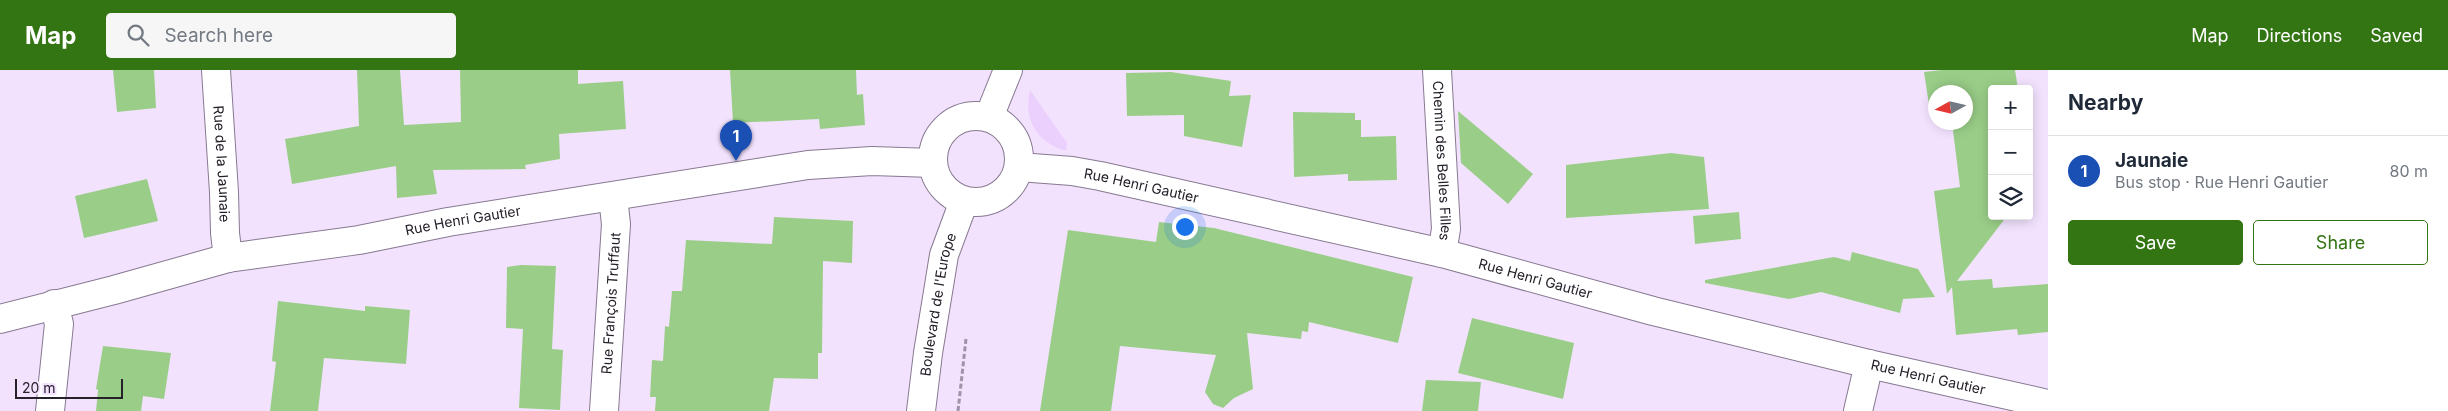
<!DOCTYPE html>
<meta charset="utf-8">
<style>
body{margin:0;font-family:Inter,sans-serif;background:#f6f6f7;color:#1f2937}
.controls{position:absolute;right:15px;top:15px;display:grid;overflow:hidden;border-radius:5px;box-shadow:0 2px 12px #0003}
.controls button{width:45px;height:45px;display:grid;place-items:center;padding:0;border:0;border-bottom:1px solid #e0e1e3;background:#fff;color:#1f2937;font:25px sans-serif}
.compass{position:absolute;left:1928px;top:15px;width:45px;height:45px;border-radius:50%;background:#fff;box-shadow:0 2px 12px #0003;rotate:262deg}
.scale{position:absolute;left:15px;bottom:12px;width:108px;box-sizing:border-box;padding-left:5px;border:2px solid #26202a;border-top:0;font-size:14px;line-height:18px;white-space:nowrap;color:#26202a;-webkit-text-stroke:4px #f2e2fe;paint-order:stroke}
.you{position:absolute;left:1184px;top:156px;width:18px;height:18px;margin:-12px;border:4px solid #fff;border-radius:50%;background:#1a73e8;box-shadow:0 0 0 8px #1a73e833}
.badge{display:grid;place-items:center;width:32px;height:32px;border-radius:50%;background:#337513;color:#fff;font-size:16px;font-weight:700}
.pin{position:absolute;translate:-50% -41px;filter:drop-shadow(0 1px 2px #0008)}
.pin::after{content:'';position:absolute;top:26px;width:18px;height:15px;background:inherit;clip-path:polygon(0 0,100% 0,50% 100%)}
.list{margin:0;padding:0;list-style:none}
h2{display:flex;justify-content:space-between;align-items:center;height:65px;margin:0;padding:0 20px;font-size:21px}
h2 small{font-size:16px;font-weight:400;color:#747a83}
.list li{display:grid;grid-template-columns:32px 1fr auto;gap:15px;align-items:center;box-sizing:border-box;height:70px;padding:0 20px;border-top:1px solid #e0e1e3}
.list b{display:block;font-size:19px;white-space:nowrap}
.list p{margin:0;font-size:16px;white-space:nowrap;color:#747a83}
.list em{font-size:16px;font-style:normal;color:#747a83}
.actions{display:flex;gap:10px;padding:15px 20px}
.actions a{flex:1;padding:11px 0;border:1px solid #337513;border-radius:5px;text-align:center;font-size:18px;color:#337513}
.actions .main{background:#337513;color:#fff}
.icon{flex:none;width:28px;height:28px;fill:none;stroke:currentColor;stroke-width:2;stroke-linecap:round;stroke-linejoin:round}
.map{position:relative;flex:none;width:2048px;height:341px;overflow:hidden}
header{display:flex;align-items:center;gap:30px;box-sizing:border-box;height:70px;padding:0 25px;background:#337513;color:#fff}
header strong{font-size:24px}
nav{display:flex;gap:28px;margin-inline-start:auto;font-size:18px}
.search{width:350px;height:45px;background:#f6f6f7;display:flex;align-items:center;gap:12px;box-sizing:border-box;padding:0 18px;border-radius:5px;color:#747a83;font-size:19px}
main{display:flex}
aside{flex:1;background:#fff}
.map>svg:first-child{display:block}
.green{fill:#ebd0fe}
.building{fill:#9ace88}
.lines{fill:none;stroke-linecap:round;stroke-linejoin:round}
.street-casing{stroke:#877991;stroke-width:30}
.secondary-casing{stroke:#877991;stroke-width:30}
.path{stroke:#9f93a7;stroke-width:3;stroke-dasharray:5 2.5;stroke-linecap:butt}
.street{stroke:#fff;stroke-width:28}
.secondary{stroke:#fff;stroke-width:28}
.labels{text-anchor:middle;stroke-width:4;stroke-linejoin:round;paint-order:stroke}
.street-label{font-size:14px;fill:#26202a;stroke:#f2e2fe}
</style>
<header>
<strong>Map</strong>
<div class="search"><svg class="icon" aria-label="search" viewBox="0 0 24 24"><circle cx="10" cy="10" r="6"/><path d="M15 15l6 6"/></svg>Search here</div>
<nav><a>Map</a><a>Directions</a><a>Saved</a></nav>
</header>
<main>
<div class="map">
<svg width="2048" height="341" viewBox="0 0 2048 341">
<rect width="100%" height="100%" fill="#f2e2fe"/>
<path class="green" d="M1030 20 1067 73 1066 81C1037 72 1023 51 1030 20Z"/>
<g class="building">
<polygon points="113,0 154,0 156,38 117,42"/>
<polygon points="357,0 400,0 404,55 461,52 460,0 578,0 578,14 623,11 626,59 559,64 560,89 525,95 526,99 433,100 437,124 397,128 396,96 292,114 285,69 359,56"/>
<polygon points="730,0 856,0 857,25 863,24 865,55 820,59 819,49 733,53"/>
<polygon points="1942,0 2015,0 2018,19 1992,19 1992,146 2007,146 1957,211 1992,209 1993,218 2048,214 2048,262 2018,265 2017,259 1956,265 1952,217 1947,224 1934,121 1960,117 1952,52 1966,52 1966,22 1936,22 1936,47 1931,48 1924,2"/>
<polygon points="1171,2 1231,11 1229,26 1251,25 1242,77 1184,66 1184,45 1127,46 1126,3"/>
<polygon points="1458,41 1533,104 1508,134 1461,93"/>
<polygon points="1293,42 1355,43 1355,50 1361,50 1361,67 1396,66 1397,110 1348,111 1348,104 1294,107"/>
<polygon points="1671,83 1704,87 1709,139 1566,148 1566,95"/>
<polygon points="147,109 158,151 84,168 75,126"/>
<polygon points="1739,142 1741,169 1695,174 1693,146"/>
<polygon points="774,147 853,151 852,193 823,191 822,283 818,283 818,309 774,308 769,341 655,341 656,327 650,327 652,290 663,291 665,256 669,257 672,221 682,221 686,170 772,174"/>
<polygon points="1159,152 1214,158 1413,207 1398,273 1309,252 1308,262 1302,261 1301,269 1247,263 1253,319 1234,328 1223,338 1213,334 1205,322 1216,285 1120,276 1111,341 1040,341 1068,160 1156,172"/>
<polygon points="1852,182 1918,199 1935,227 1903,229 1900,243 1821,222 1789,229 1705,213 1705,210 1834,187 1850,191"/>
<polygon points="521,195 556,196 552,279 563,280 560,340 519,338 523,259 506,258 507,197"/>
<polygon points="278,231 365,241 365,236 410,240 406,294 324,288 318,341 270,341 276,292 272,291"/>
<polygon points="1472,248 1574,273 1563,329 1458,303"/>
<polygon points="103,276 171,283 164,329 143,326 141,341 96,341 98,320 96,319"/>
<polygon points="1426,310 1481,312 1478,341 1422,341"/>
</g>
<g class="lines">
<g class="street-casing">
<g id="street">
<path id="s1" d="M216 0 224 122 225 163 228 188"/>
<path id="s2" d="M1437 0 1446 159 1442 183"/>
<polyline points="50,341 59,254 54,234"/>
<path id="s3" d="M604 341 616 154 613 127"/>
<polyline points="1858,341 1869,294"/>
</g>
</g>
<g class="secondary-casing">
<g id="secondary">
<circle cx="976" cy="89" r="43"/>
<polyline points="989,47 1008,0"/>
<path id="s4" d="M1019 97 1072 101 1100 106 1442 183 1653 241 1869 294 2048 334"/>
<path id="s5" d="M0 249 114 220 228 188 359 170 448 152 808 95 872 91 933 93"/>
<path id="s6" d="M921 341 928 283 944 185 964 131"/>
</g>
</g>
<polyline class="path" points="958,341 966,269"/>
<use href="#street" class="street"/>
<use href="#secondary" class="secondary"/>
</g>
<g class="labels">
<g class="street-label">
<text dy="5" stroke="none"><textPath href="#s2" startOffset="91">Chemin des Belles Filles</textPath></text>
<text dy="5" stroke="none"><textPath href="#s1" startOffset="94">Rue de la Jaunaie</textPath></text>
<text dy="5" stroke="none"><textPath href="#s4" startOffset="124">Rue Henri Gautier</textPath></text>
<text dy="5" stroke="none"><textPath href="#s5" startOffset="474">Rue Henri Gautier</textPath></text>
<text dy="5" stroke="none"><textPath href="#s4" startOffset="529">Rue Henri Gautier</textPath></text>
<text dy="5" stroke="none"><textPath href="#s3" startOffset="108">Rue François Truffaut</textPath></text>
<text dy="5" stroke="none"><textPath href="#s6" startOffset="108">Boulevard de l'Europe</textPath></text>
<text dy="5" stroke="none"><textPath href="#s4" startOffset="934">Rue Henri Gautier</textPath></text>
</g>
</g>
</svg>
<div class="controls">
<button>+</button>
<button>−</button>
<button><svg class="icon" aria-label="layers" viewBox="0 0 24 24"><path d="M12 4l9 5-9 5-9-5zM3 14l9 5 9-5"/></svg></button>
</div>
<svg class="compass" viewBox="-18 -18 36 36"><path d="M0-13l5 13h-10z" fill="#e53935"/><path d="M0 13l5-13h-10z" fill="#747a83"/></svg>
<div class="scale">20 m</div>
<div class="you"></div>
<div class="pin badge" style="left:736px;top:91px;background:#1a4fb4">1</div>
</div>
<aside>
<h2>Nearby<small></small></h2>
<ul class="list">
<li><span class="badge" style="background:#1a4fb4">1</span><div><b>Jaunaie</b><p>Bus stop · Rue Henri Gautier</p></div><em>80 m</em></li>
</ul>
<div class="actions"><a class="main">Save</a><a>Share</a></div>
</aside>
</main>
